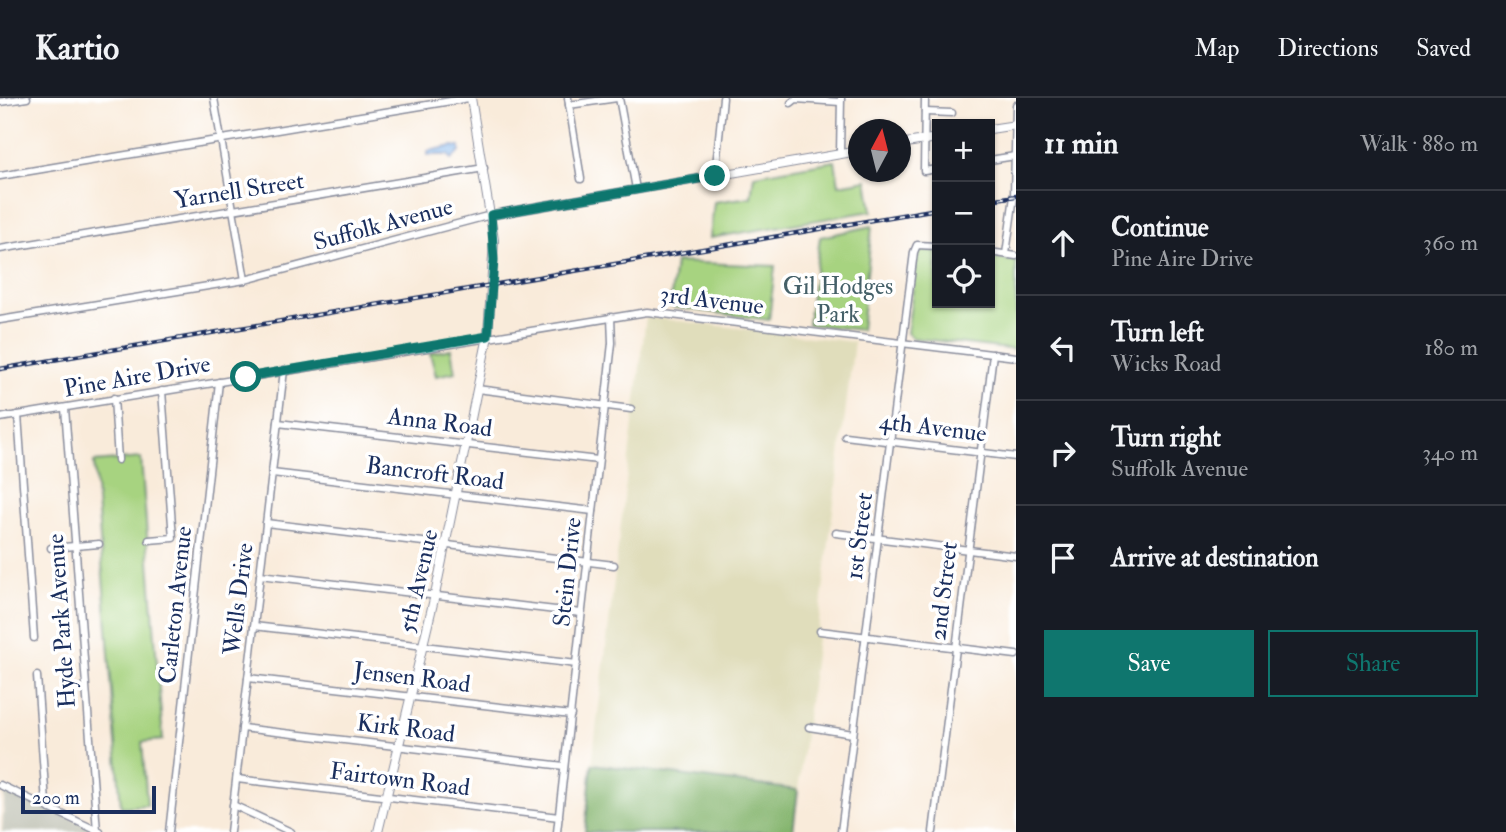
<!DOCTYPE html>
<meta charset="utf-8">
<style>
body{margin:0;font-family:"IM FELL Double Pica",serif;background:#20242c;color:#f1f3f6}
.controls{position:absolute;right:21px;top:21px;display:grid;overflow:hidden;border-radius:0px;box-shadow:0 2px 5px #0004}
.controls button{width:63px;height:63px;display:grid;place-items:center;padding:0;border:0;border-bottom:2px solid #363941;background:#171b24;color:#f1f3f6;font:35px sans-serif}
.compass{position:absolute;left:848px;top:21px;width:63px;height:63px;border-radius:50%;background:#171b24;box-shadow:0 2px 5px #0004;rotate:7deg}
.scale{position:absolute;left:21px;bottom:18px;width:135px;box-sizing:border-box;padding-left:7px;border:4px solid #1b2f5e;border-top:0;font-size:19px;line-height:24px;white-space:nowrap;color:#1b2f5e;-webkit-text-stroke:5px #fff;paint-order:stroke}
.stop{position:absolute;width:21px;height:21px;margin:-16px;border:5px solid #0f766e;border-radius:50%;background:#fff}
.stop.end{background:#0f766e;border-color:#fff;box-shadow:0 2px 7px #0008}
.list{margin:0;padding:0;list-style:none}
h2{display:flex;justify-content:space-between;align-items:center;height:91px;margin:0;padding:0 28px;font-size:30px}
h2 small{font-size:23px;font-weight:400;color:#9ea1a6}
.list li{display:grid;grid-template-columns:46px 1fr auto;gap:21px;align-items:center;box-sizing:border-box;height:105px;padding:0 28px;border-top:2px solid #363941}
.list b{display:block;font-size:26px;white-space:nowrap}
.list p{margin:0;font-size:23px;white-space:nowrap;color:#9ea1a6}
.list em{font-size:23px;font-style:normal;color:#9ea1a6}
.actions{display:flex;gap:14px;padding:21px 28px}
.actions a{flex:1;padding:16px 0;border:2px solid #0f766e;border-radius:0px;text-align:center;font-size:24px;color:#0f766e}
.actions .main{background:#0f766e;color:#fff}
.icon{flex:none;width:38px;height:38px;fill:none;stroke:currentColor;stroke-width:2;stroke-linecap:round;stroke-linejoin:round}
.map{position:relative;flex:none;width:1016px;height:734px;overflow:hidden}
header{display:flex;align-items:center;gap:42px;box-sizing:border-box;height:98px;padding:0 35px;background:#171b24;border-bottom:2px solid #363941}
header strong{font-size:33px}
nav{display:flex;gap:38px;margin-inline-start:auto;font-size:24px}
main{display:flex}
aside{flex:1;background:#171b24}
.map>svg:first-child{display:block}
.built{fill:#e0ddbb}
.industrial{fill:#c4c6b9}
.green{fill:#a7d380;stroke:#61816f;stroke-width:2}
.forest{fill:#85b56e;stroke:#507266;stroke-width:2}
.water{fill:#7cb1ea;stroke:#4c70a4;stroke-width:2}
.lines{fill:none;stroke-linecap:round;stroke-linejoin:round}
.minor-casing{stroke:#8a8d9c;stroke-width:9}
.major-casing{stroke:#8a8d9c;stroke-width:10}
.minor{stroke:#fff;stroke-width:6}
.major{stroke:#fff;stroke-width:8}
.rail-casing{stroke:#1b2f5e;stroke-width:4.5}
.rail{stroke:#fff;stroke-width:2;stroke-dasharray:5;stroke-linecap:butt}
.route{stroke:#0f766e;stroke-width:9}
.labels{text-anchor:middle;stroke-width:7;stroke-linejoin:round;paint-order:stroke}
.street-label{font-size:24px;fill:#1b2f5e;stroke:#fff}
.park-label{font-size:24px;fill:#456068;stroke:#fff}
</style>
<header>
<strong>Kartio</strong>
<nav><a>Map</a><a>Directions</a><a>Saved</a></nav>
</header>
<main>
<div class="map">
<svg width="1016" height="734" viewBox="0 0 1016 734">
<rect width="100%" height="100%" fill="#fff"/>
<filter id="ink" filterUnits="userSpaceOnUse"><feTurbulence type="fractalNoise" baseFrequency=".0143" numOctaves="2"/><feDisplacementMap in="SourceGraphic" scale="14" xChannelSelector="R" yChannelSelector="G"/><feConvolveMatrix kernelMatrix="1 2 1 2 8 2 1 2 1" color-interpolation-filters="sRGB"/></filter>
<filter id="wash" filterUnits="userSpaceOnUse"><feTurbulence type="fractalNoise" baseFrequency=".00686" numOctaves="4" result="noise"/><feDisplacementMap in="SourceGraphic" scale="28" xChannelSelector="R" yChannelSelector="G"/><feGaussianBlur stdDeviation="1.57" result="paint"/><feColorMatrix in="noise" values="0 0 0 0 0 0 0 0 0 0 0 0 0 0 0 0 0 1.4 0 .05"/><feComposite in="paint" operator="in"/></filter>
<g filter="url(#wash)">
<rect width="100%" height="100%" fill="#f9ebda"/>
<polygon class="built" points="646,219 854,244 798,692 592,666"/>
<polygon class="industrial" points="5,690 100,734 2,734"/>
<g class="green">
<polygon points="835,63 839,87 867,82 872,113 710,140 714,104 751,99 754,77"/>
<polygon points="872,128 861,232 808,226 820,139"/>
<polygon points="918,152 937,153 937,205 990,205 990,160 1016,163 1016,252 913,240 907,235"/>
<polygon points="675,164 775,168 769,222 670,209"/>
<polygon points="451,251 455,274 436,278 430,255"/>
<polygon points="141,360 163,642 142,644 147,707 121,709 94,364"/>
</g>
<polygon class="forest" points="592,666 798,692 793,734 585,734"/>
<polygon class="water" points="453,48 460,49 460,54 451,61 448,57 428,57 428,53"/>
</g>
<g filter="url(#ink)">
<g class="lines">
<g class="minor-casing">
<g id="minor">
<polyline points="214,0 245,182"/>
<polyline points="568,0 581,81"/>
<polyline points="619,0 636,91"/>
<polyline points="925,0 924,73 937,71"/>
<polyline points="0,4 27,0"/>
<polyline points="791,5 796,1 840,4"/>
<polyline points="569,7 617,0"/>
<polyline points="925,14 952,15"/>
<polyline points="840,56 841,0"/>
<polyline points="990,62 1015,58"/>
<polyline points="0,78 469,0"/>
<polyline points="715,78 723,0"/>
<polyline points="0,151 484,70"/>
<polyline points="990,154 1016,158"/>
<polyline points="1006,156 1014,98 1016,7"/>
<polyline points="0,222 245,182 491,117"/>
<polyline points="477,291 631,311"/>
<polyline points="114,300 118,362"/>
<polyline points="65,310 97,733"/>
<polyline points="18,317 34,540"/>
<polyline points="0,320 647,214 1016,259"/>
<polyline points="278,325 598,362"/>
<polyline points="845,338 1016,359"/>
<polyline points="272,375 593,413"/>
<polyline points="266,425 614,467"/>
<polyline points="836,435 1016,458"/>
<polyline points="149,442 173,440 162,293"/>
<polyline points="51,450 99,446"/>
<polyline points="260,477 581,515"/>
<polyline points="254,528 577,566"/>
<polyline points="820,533 1016,557"/>
<polyline points="37,578 46,705 50,711"/>
<polyline points="248,580 571,617"/>
<polyline points="809,629 853,636"/>
<polyline points="242,630 564,668"/>
<polyline points="237,681 559,719"/>
<polyline points="0,687 100,734"/>
<polyline points="233,707 291,734"/>
<polyline points="169,734 219,284"/>
<polyline points="230,734 284,272"/>
<polyline points="557,734 612,245 611,219"/>
<polyline points="841,734 914,154 917,147 937,148"/>
<polyline points="933,734 993,256"/>
</g>
</g>
<g class="major-casing">
<g id="major">
<polyline points="990,31 1016,27"/>
<polyline points="900,46 937,40"/>
<polyline points="491,117 858,53"/>
<polyline points="378,734 435,497 488,238 494,142 471,0"/>
</g>
</g>
<use href="#minor" class="minor"/>
<use href="#major" class="major"/>
<g class="rail-casing">
<g id="rail">
<polyline points="990,102 1016,98"/>
<polyline points="0,271 937,111"/>
</g>
</g>
<use href="#rail" class="rail"/>
</g>
</g>
<g class="lines" filter="url(#ink)">
<polyline class="route" points="246,279 488,238 494,162 491,117 715,78"/>
</g>
<g class="labels">
<g class="street-label">
<text transform="translate(239 92) rotate(-9)" y="8">Yarnell Street</text>
<text transform="translate(383 126) rotate(-15)" y="8">Suffolk Avenue</text>
<text transform="translate(712 202) rotate(7)" y="8">3rd Avenue</text>
<text transform="translate(137 278) rotate(-10)" y="8">Pine Aire Drive</text>
<text transform="translate(440 324) rotate(7)" y="8">Anna Road</text>
<text transform="translate(933 329) rotate(7)" y="8">4th Avenue</text>
<text transform="translate(435 375) rotate(7)" y="8">Bancroft Road</text>
<text transform="translate(859 438) rotate(-83)" y="8">1st Street</text>
<text transform="translate(567 474) rotate(-84)" y="8">Stein Drive</text>
<text transform="translate(418 483) rotate(-77)" y="8">5th Avenue</text>
<text transform="translate(943 493) rotate(-83)" y="8">2nd Street</text>
<text transform="translate(238 501) rotate(-83)" y="8">Wells Drive</text>
<text transform="translate(175 507) rotate(-84)" y="8">Carleton Avenue</text>
<text transform="translate(61 523) rotate(-94)" y="8">Hyde Park Avenue</text>
<text transform="translate(412 579) rotate(7)" y="8">Jensen Road</text>
<text transform="translate(406 630) rotate(7)" y="8">Kirk Road</text>
<text transform="translate(400 681) rotate(7)" y="8">Fairtown Road</text>
</g>
<g class="park-label">
<text x="838" y="196">Gil Hodges<tspan x="838" dy="28">Park</tspan></text>
</g>
</g>
</svg>
<div class="controls">
<button>+</button>
<button>−</button>
<button><svg class="icon" aria-label="locate" viewBox="0 0 24 24"><circle cx="12" cy="12" r="6"/><path d="M12 2v4M12 18v4M2 12h4M18 12h4"/></svg></button>
</div>
<svg class="compass" viewBox="-18 -18 36 36"><path d="M0-13l5 13h-10z" fill="#e53935"/><path d="M0 13l5-13h-10z" fill="#9ea1a6"/></svg>
<div class="scale">200 m</div>
<div class="stop" style="left:246px;top:279px"></div>
<div class="stop end" style="left:715px;top:78px"></div>
</div>
<aside>
<h2>11 min<small>Walk · 880 m</small></h2>
<ul class="list">
<li><svg class="icon" aria-label="ahead" viewBox="0 0 24 24"><path d="M12 20V5M6 11l6-6 6 6"/></svg><div><b>Continue</b><p>Pine Aire Drive</p></div><em>360 m</em></li>
<li><svg class="icon" aria-label="left" viewBox="0 0 24 24"><path d="M17 20v-9H6M10 6l-5 5 5 5"/></svg><div><b>Turn left</b><p>Wicks Road</p></div><em>180 m</em></li>
<li><svg class="icon" aria-label="right" viewBox="0 0 24 24"><path d="M7 20v-9h11M14 6l5 5-5 5"/></svg><div><b>Turn right</b><p>Suffolk Avenue</p></div><em>340 m</em></li>
<li><svg class="icon" aria-label="arrive" viewBox="0 0 24 24"><path d="M6 21V4h12l-3 4 3 4H6"/></svg><div><b>Arrive at destination</b></div></li>
</ul>
<div class="actions"><a class="main">Save</a><a>Share</a></div>
</aside>
</main>
